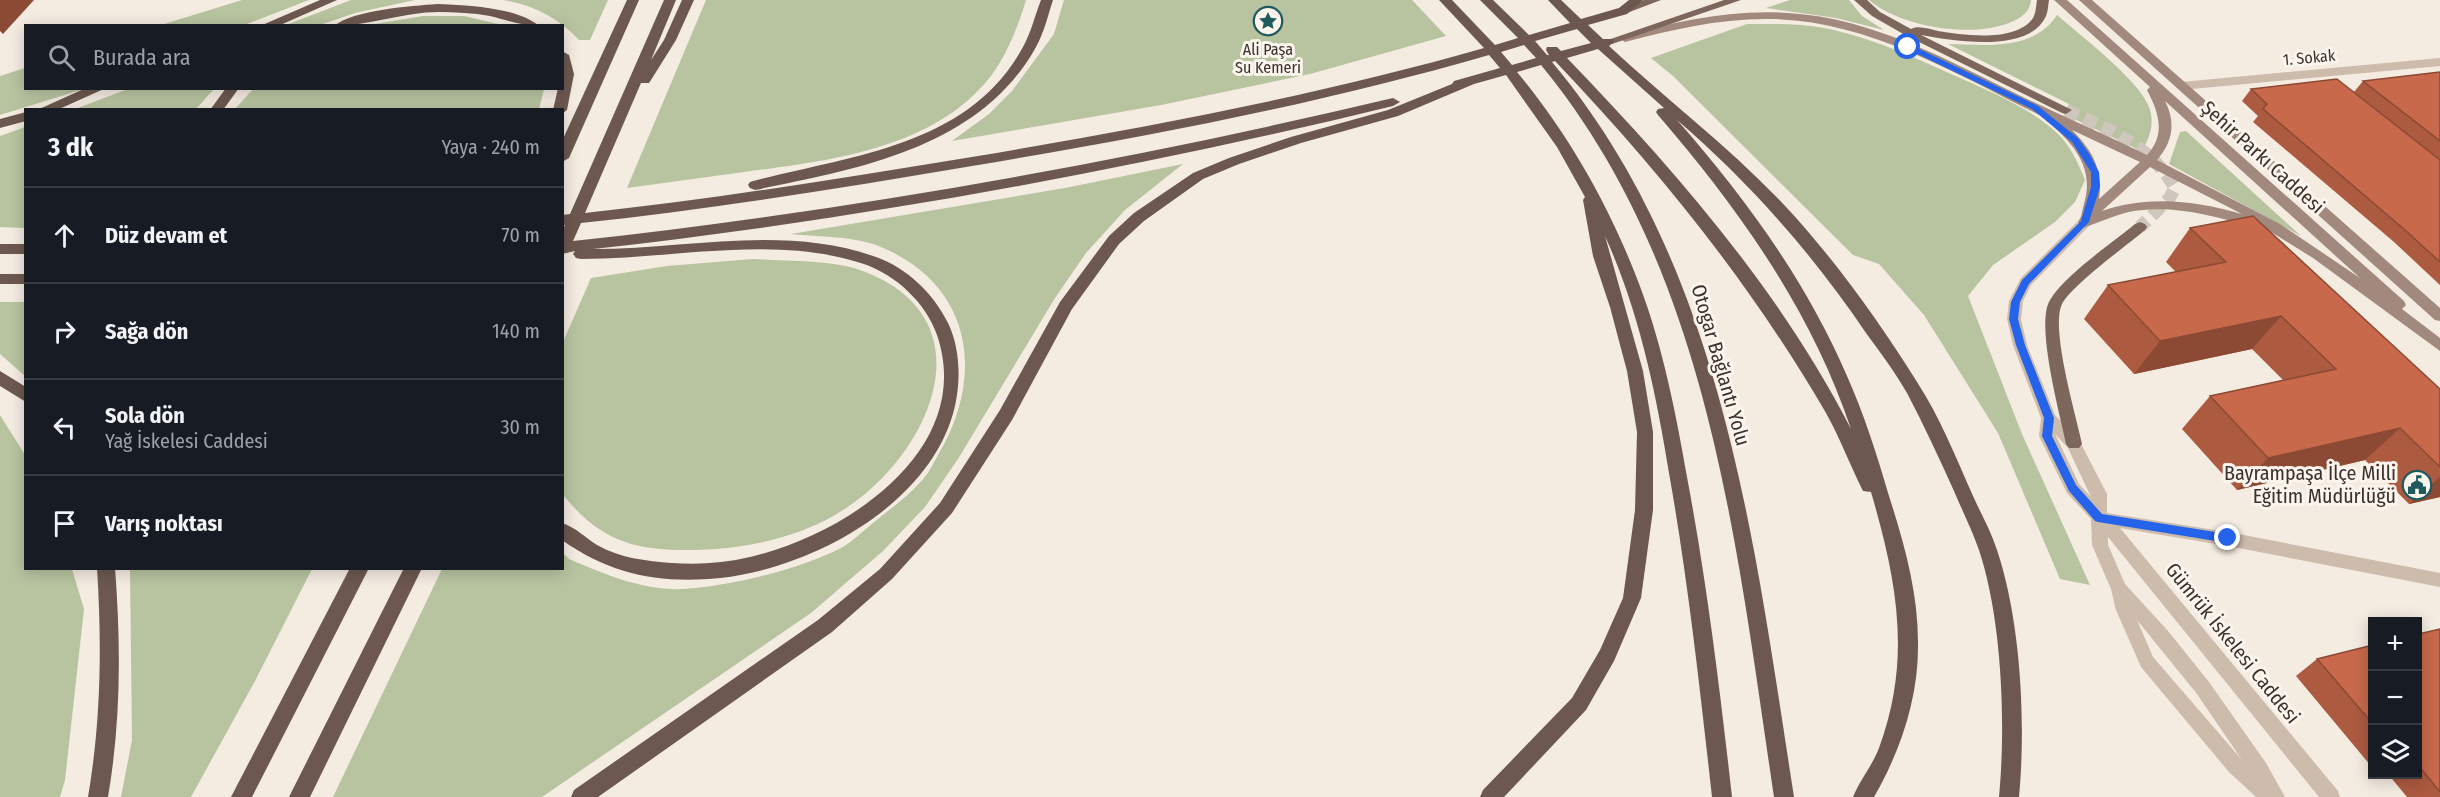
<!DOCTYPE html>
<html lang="tr">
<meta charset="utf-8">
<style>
body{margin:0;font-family:"Fira Sans Condensed",sans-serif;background:#20242c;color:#f1f3f6}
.controls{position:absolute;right:18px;bottom:18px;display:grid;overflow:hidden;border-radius:0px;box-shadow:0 3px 15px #0003}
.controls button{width:54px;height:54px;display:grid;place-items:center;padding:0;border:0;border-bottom:2px solid #363941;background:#171b24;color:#f1f3f6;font:30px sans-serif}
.stop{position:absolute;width:18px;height:18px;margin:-14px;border:4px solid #2563eb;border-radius:50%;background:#fff}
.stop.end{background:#2563eb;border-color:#fff;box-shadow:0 2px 6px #0008}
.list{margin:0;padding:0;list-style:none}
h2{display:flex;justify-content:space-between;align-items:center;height:78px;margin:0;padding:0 24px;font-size:26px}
h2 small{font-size:20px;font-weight:400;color:#9ea1a6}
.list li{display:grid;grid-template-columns:39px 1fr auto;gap:18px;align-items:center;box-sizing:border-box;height:96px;padding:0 24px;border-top:2px solid #363941}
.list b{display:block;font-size:22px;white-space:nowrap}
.list p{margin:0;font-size:20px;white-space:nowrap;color:#9ea1a6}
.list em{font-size:20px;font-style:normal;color:#9ea1a6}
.icon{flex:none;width:33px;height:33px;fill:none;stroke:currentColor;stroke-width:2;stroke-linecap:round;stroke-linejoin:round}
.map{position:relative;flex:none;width:2440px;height:797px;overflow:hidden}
.search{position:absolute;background:#171b24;box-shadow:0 3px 15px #0003;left:24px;top:24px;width:540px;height:66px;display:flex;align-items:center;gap:15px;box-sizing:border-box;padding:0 21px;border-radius:0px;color:#9ea1a6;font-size:22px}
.panel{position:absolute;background:#171b24;box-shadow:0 3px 15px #0003;left:24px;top:108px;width:540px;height:462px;border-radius:0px}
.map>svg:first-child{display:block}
.green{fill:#b8c4a0}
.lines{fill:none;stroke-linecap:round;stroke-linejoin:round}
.primary-tunnel{stroke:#cfc6bd;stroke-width:13;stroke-dasharray:13 7;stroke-linecap:butt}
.minor{fill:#cdbbac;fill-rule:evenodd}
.secondary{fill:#a18a7d;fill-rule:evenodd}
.primary{fill:#7d675c;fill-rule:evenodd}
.trunk{fill:#6c584f;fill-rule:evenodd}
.wall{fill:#ac5a40}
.shaded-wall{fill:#8c4a34}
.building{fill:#c8694b;stroke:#8c4a34;stroke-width:1.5}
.route{fill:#2563eb}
.labels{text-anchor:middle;stroke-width:6;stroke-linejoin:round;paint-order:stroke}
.far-poi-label{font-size:16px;fill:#3b302b;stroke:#fbf5ee}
.far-street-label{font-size:16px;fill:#3b302b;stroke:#fbf5ee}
.street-label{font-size:20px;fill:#3b302b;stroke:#fbf5ee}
.poi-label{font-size:20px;fill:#3b302b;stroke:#fbf5ee;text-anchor:end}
</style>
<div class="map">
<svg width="2440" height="797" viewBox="0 0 2440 797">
<rect width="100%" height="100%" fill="#f4ebe1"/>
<g class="green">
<polygon points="242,0 309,0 244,25 161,25"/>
<polygon points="351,0 415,0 355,13 320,25 286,25"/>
<path d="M502 0H608L590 40H579C559 18 532 4 502 0Z"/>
<path d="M706 0H1026C1018 27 1005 60 986 82 928 150 827 161 744 172 705 177 666 183 627 188Z"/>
<polygon points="1064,0 1412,0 1446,36 1310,74 1161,105 952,141 989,114 1012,91 1054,34"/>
<polygon points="1790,0 1849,0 1862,16 1884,30 1836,18 1766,8"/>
<path d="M1869 0H2031C2030 12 2021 18 2011 22 1973 39 1900 27 1869 0Z"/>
<path d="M2057 15C2080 35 2140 81 2149 107 2155 123 2150 139 2141 151L2066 115 2069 104 1948 44C1986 45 2034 51 2057 15Z"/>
<polygon points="423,16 464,16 502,25 369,25"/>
<path d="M1747 24C1773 24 1799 23 1824 28 1871 37 1915 58 1958 77 1991 92 2035 110 2061 137 2072 149 2079 165 2085 180L2075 202 2055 222 1993 265 1968 296 2022 434 2090 585 2060 579 1998 433 1924 315 1879 264 1853 255 1673 76 1651 58Z"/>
<polygon points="25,68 26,88 84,89 0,115 0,76"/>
<polygon points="128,89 128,88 214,89 196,109 75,109"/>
<polygon points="544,89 539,109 235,109 253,89"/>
<polygon points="25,127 25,228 0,227 0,136"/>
<polygon points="2186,131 2301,236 2169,164 2180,132"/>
<path d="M1183 164 1125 210 1086 253 1055 298 958 459 925 507 883 551 811 613 542 797H333L442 569 562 568 563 553 569 559C604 574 644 591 683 589 731 586 798 570 841 548 852 542 863 531 873 523 890 509 910 495 924 478 930 471 934 462 938 455 986 375 972 285 881 247 856 236 818 237 791 234L1065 188Z"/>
<path d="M753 259C783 261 829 260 857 269 996 316 929 461 835 515 793 539 743 549 695 550 636 551 601 542 563 495V342L591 278 667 266Z"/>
<polygon points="0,302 25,302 25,376 0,354"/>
<polygon points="0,415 25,455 26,568 72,569 84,609 65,780 60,797 0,797"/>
<polygon points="130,569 312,569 255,681 191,797 121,797 132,740"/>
</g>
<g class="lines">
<path class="primary-tunnel" d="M2066 110C2108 130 2151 145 2175 188L2169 199 2140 227"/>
<g class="minor">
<polygon points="2440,58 2440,66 2181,90 2175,86 2181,82"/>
<path d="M2085 217 2092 222 2090 225 2031 285 2023 301 2021 319 2027 345 2055 415 2079 440 2107 494V513L2228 532 2440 573V587L2228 546 2120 528 2338 791 2340 797H2319L2108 537V545L2125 584 2168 631 2209 682 2266 763 2285 797H2256L2229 772 2141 667 2116 610 2111 589 2092 545 2091 519 2067 493 2039 436 2041 418 2013 345 2007 319 2009 301 2021 278 2080 219ZM2055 434 2068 448 2091 497 2079 484ZM2137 620 2197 694 2242 760 2153 657Z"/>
</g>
<g class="secondary">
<path d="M2054 0H2067L2404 301 2406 305 2402 309 2440 338V351L2313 258 2255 222 2249 226C2212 215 2173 205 2134 211 2117 214 2101 222 2085 227L2080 225 2078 222C2082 217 2082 211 2084 204 2094 170 2077 148 2053 126L2052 121C1962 78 1869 18 1765 19 1718 19 1671 30 1625 42L1619 38 1621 36C1675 22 1731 9 1788 13 1874 18 1951 62 2027 99 2067 118 2107 136 2147 155 2166 134 2159 113 2147 90L2150 87ZM2165 101 2360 278 2280 224 2157 160C2173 142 2176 122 2165 101ZM2072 130 2140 162 2099 199C2103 170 2093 151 2072 130ZM2150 167 2242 214C2195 201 2150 195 2102 211Z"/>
<polygon points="2079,0 2092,0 2440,308 2440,321 2435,320"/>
</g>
<g class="primary">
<polygon points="1644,0 1661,0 1627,13 1623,14 1617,11"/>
<polygon points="1724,0 1741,0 1612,44 1604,44 1602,42"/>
<path d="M1854 0H1867L1880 12 1911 29C1918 25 1929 29 1938 31 1963 35 2016 43 2033 18 2036 13 2036 6 2037 0H2049C2048 6 2048 13 2045 18 2027 53 1953 41 1921 35L2072 110 2066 114 2062 113 1905 35 1872 16Z"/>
<path d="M2140 222 2145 224 2147 227 2145 230C2126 246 2072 285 2062 304 2050 328 2076 415 2082 444L2079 448H2069L2066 444C2060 414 2035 324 2050 300 2066 274 2111 244 2135 224Z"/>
</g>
<g class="trunk">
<polygon points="320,0 337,0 278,26 260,26"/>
<polygon points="627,0 639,0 569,158 562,162 562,141"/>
<path d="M664 0H676L651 60 664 40 682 0H694L676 40 651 80 649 83H641L585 213C715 199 843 178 972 157 1144 128 1316 96 1484 48L1439 0H1452L1495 45 1518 38 1480 0H1493L1529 35 1570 23 1548 0H1561L1581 19 1619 8 1629 0H1643L1627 14 1588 25 1603 39H1613L1614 42 1609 46C1668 101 1732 149 1787 208 1835 260 1879 321 1917 382 1940 417 1956 458 1973 496 1981 514 1991 531 1997 550 2021 622 2026 722 2019 797H1999C2006 724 2002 619 1979 550 1972 530 1962 510 1954 491 1939 458 1924 425 1907 393 1895 372 1880 352 1866 333 1812 253 1750 183 1677 120 1745 197 1806 281 1847 376 1864 414 1877 455 1889 496 1904 543 1918 592 1918 642 1919 697 1901 750 1874 797H1853C1860 780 1872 766 1879 748 1912 659 1897 581 1871 492L1863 491C1850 465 1840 438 1826 413 1751 284 1658 169 1555 61L1552 62C1724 267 1754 542 1794 797H1774C1736 544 1710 270 1541 65L1517 72C1566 131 1606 200 1634 271 1661 337 1675 408 1687 477 1707 583 1720 690 1732 797H1712C1700 689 1688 580 1669 473 1656 392 1639 311 1605 236L1643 371 1653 432V510L1641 598 1614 661 1586 710 1504 797H1480L1483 790 1572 698 1600 650 1623 598 1635 510 1637 432 1627 371 1610 307 1593 256 1583 200 1585 197 1557 147 1506 75 1474 84 1398 116 1301 143 1239 164 1203 179 1144 221 1119 244 1072 309 1012 420 952 513 892 579 832 632 598 797H571L574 790 818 620 880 569 940 503 1000 410 1060 302 1109 236 1134 213 1193 173 1229 158 1291 137 1388 110 1452 84 1454 81 1500 68 1489 55C1320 104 1146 137 972 166 842 188 712 209 581 223L573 241C849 211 1124 162 1393 98L1400 102 1393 106C1130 170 862 219 593 249 687 249 784 224 876 257 907 268 933 293 948 323 960 348 961 379 955 406 933 503 813 568 720 578 661 584 611 575 562 540V523C575 527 586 538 597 545 620 558 646 561 672 563 698 565 725 563 750 557 845 535 976 450 937 335 926 303 896 275 864 264 774 234 674 259 581 259L576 258 573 254 575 251 562 254V231L565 225H562V215L570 214ZM1577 29 1591 43 1561 51 1557 47H1547L1546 50 1549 55H1547L1535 41ZM1524 45 1536 58 1512 65 1501 52ZM1598 49 1664 108 1658 109 1656 112 1658 115C1739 209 1811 310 1851 429 1780 290 1674 169 1567 58Z"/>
<path d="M1041 0H1053C1048 15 1044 33 1036 47 980 148 858 169 755 190L750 188 748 185 750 182C848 155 968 148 1023 47 1031 33 1035 15 1041 0Z"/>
<path d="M437 4C465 5 517 7 539 26 521 26 507 20 490 16 473 13 456 12 439 12 403 12 369 26 334 26 353 10 412 6 437 4Z"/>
<polygon points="562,51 569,55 574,74 567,110 562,114 562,110 553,110 558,88 562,88"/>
<polygon points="86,88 106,88 57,110 37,110"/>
<polygon points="226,88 239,88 223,110 210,110"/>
<polygon points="26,112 26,121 0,128 0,119"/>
<rect x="0" y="244" width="26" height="10"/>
<rect x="0" y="274" width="26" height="10"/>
<polygon points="0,371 26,387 26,402 0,386"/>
<path d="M97 568H115C121 646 121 721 108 797H88C101 721 102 646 97 568Z"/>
<polygon points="350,568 369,568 252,797 231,797"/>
<polygon points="404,568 422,568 310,797 289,797"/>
</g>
</g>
<g class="wall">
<polygon points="2440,72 2440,285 2394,242 2253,122 2258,116 2242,101 2251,89 2354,92 2363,81"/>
<polygon points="2190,228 2440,389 2440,497 2409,504 2365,460 2237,490 2182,429 2210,396 2283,380 2252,349 2134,374 2084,319 2108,285 2176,272 2166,262"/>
<polygon points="2440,629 2440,797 2407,797 2388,774 2418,774 2418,634"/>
<polygon points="2373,645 2373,765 2371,766 2296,676 2317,659"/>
</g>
<g class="shaded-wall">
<polygon points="0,0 34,0 3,34 0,31"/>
<polygon points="2281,316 2252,349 2134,374 2160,341"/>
<polygon points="2400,428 2365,460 2237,490 2268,458"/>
<polygon points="2440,477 2440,497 2409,504"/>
</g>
<g class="building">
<polygon points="2440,72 2440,141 2363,81"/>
<polygon points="2337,79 2440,160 2440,262 2405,230 2263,109 2267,104 2251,89"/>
<polygon points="2253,216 2440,389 2440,467 2400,428 2268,458 2210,396 2336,369 2281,316 2160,341 2108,285 2226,262 2190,228"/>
<polygon points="2440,629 2440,792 2418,765 2418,634"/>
<polygon points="2373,645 2373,724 2317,659"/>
</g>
<polygon class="route" points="1905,45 1911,45 2038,106 2078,138 2090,155 2099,172 2100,187 2089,222 2029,284 2020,302 2018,319 2025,345 2054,418 2052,436 2076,485 2102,514 2228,534 2233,538 2231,542 2228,543 2098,522 2095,521 2069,491 2042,436 2044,418 2016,345 2009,319 2011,302 2022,280 2081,221 2091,187 2091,172 2072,142 2032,109 1905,48"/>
<defs>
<g id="sight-ring" transform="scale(1.5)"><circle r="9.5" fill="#fbf5ee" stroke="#1f5a5e" stroke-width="1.5"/><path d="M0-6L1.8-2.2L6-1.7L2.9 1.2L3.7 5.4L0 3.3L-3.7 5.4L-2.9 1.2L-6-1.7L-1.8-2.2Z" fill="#1f5a5e"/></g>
<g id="civic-ring" transform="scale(1.5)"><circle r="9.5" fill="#fbf5ee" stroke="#1f5a5e" stroke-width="1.5"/><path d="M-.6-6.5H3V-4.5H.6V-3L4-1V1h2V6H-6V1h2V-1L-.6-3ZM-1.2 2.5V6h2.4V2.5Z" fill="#1f5a5e"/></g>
</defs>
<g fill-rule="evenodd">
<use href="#sight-ring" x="1268" y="21"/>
<use href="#civic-ring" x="2417" y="485"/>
</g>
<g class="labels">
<g class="far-poi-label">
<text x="1268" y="55">Ali Paşa<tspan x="1268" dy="18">Su Kemeri</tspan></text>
</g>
<g class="far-street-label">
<text transform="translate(2309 57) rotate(-5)" y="6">1. Sokak</text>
</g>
<g class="street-label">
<text transform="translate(2263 157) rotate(42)" y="7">Şehir Parkı Caddesi</text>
<text transform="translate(1721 365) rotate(74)" y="7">Otogar Bağlantı Yolu</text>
<text transform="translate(2233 643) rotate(51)" y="7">Gümrük İskelesi Caddesi</text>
</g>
<g class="poi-label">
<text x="2396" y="480">Bayrampaşa İlçe Milli<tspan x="2396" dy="23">Eğitim Müdürlüğü</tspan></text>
</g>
</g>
</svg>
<div class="controls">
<button>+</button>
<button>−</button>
<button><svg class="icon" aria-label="layers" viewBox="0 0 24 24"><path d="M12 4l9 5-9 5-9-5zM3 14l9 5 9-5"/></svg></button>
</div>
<div class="stop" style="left:1908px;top:47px"></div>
<div class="stop end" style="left:2228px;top:538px"></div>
<div class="search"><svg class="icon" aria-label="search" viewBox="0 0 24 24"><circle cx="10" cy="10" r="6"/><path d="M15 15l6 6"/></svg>Burada ara</div>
<section class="panel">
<h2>3 dk<small>Yaya · 240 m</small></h2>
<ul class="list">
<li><svg class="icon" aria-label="ahead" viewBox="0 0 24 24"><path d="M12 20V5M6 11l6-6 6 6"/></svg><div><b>Düz devam et</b></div><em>70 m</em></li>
<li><svg class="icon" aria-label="right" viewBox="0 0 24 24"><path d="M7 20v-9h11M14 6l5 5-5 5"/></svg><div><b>Sağa dön</b></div><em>140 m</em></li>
<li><svg class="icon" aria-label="left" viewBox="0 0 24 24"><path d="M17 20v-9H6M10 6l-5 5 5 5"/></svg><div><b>Sola dön</b><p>Yağ İskelesi Caddesi</p></div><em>30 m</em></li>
<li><svg class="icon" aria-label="arrive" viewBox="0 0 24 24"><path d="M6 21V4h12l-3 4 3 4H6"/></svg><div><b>Varış noktası</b></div></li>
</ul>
</section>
</div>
